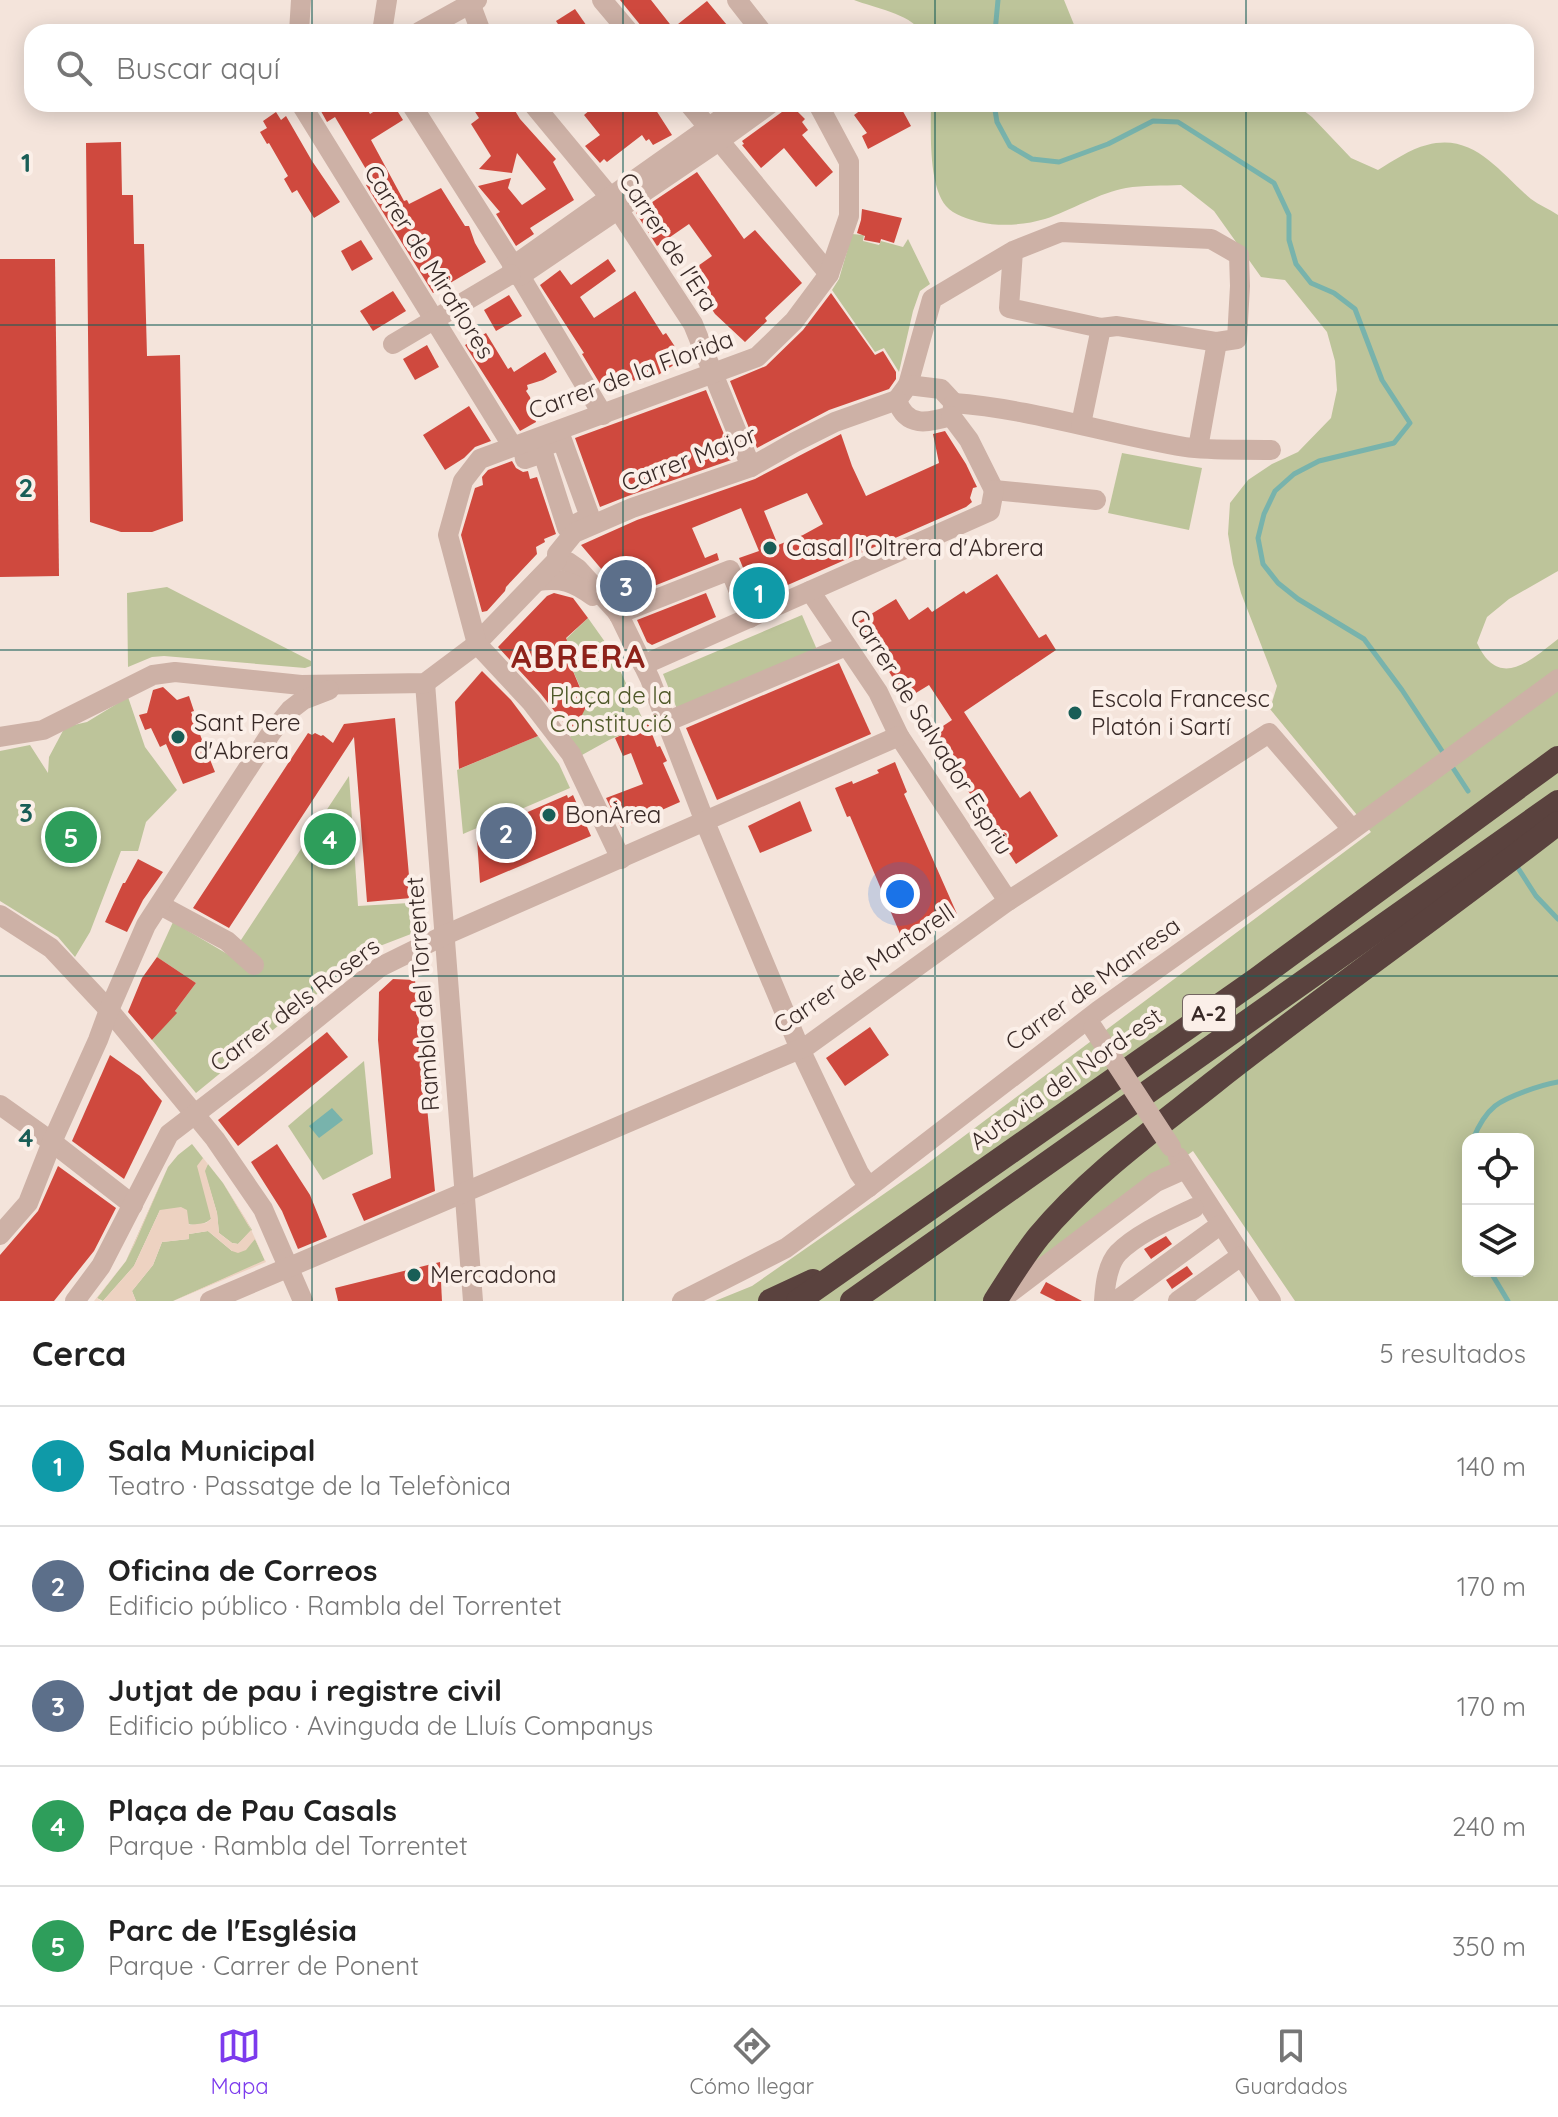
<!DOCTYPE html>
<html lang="es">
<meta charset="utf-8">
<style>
body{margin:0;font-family:Quicksand,sans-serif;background:#f2f2f2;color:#222}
.controls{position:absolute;right:24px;bottom:24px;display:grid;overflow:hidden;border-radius:16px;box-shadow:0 4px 20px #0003}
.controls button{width:72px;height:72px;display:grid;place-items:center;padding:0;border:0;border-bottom:2px solid #e0e0e0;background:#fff;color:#222;font:40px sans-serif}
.you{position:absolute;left:900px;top:894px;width:28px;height:28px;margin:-20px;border:6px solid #fff;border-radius:50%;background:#1a73e8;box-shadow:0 0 0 12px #1a73e833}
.badge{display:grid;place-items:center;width:52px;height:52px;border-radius:50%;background:#7c3aed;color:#fff;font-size:26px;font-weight:700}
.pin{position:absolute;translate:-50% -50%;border:4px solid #fff;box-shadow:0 2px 8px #0006}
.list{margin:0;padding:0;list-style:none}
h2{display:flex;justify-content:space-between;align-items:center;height:104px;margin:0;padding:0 32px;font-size:34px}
h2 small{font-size:26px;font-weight:400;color:#767676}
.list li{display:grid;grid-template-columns:52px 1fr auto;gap:24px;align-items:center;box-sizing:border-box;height:120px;padding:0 32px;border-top:2px solid #e0e0e0}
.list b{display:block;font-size:30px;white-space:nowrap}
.list p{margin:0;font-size:26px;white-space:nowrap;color:#767676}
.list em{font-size:26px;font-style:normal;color:#767676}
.icon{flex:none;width:44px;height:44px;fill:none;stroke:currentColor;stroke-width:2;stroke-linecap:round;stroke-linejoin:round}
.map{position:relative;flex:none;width:1558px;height:1301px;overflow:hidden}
.search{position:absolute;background:#fff;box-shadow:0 4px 20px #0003;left:24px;right:24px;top:24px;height:88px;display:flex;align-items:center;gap:20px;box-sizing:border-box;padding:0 28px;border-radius:24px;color:#767676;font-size:30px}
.sheet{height:704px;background:#fff}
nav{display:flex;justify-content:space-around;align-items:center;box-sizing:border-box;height:112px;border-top:2px solid #e0e0e0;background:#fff;font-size:22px;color:#767676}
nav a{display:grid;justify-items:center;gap:4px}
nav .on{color:#7c3aed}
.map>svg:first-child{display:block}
.green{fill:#bdc49a;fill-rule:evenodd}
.plaza{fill:#edd2c1}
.water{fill:#78b3ac}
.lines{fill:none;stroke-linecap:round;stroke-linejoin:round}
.stream{stroke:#78b3ac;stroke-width:5}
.building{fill:#cf493e;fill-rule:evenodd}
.minor{stroke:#cdb1a6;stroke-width:20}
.highway{stroke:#5a423e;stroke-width:24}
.minor-bridge{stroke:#cdb1a6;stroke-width:20}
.grid{fill:none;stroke:#195e57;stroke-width:2;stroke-opacity:0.55}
.poi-dot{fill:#195e57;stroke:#fbefe8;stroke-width:3}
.labels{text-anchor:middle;stroke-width:8;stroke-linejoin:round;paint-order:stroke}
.shield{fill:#fbefe8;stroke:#736561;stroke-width:2}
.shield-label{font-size:22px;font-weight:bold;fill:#392a27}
.street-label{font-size:24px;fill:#392a27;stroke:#fbefe8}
.poi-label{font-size:24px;fill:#392a27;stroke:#fbefe8;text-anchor:start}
.park-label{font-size:24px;fill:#4f5929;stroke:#fbefe8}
.district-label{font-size:32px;font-weight:bold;letter-spacing:2px;fill:#8e221a;stroke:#fbefe8}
.grid-label{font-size:26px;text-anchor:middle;font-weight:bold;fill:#195e57;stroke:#fbefe8;stroke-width:8;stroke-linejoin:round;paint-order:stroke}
</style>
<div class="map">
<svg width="1558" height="1301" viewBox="0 0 1558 1301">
<rect width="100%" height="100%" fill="#f4e4db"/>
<g class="green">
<path d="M854 0H1064L1077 32H922C908 13 875 8 854 0Z"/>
<path d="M931 104H1295L1312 117 1351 158 1378 170C1393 161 1410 149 1427 145 1474 132 1500 173 1531 199 1539 205 1549 209 1558 215V571L1509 599 1487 617 1477 643C1499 691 1531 660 1558 639V1301H1295L1193 1151 1011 1285 992 1301H715L752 1286 924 1166 1371 832 1270 709 1277 686 1241 593 1233 564 1228 534 1230 503 1248 480 1272 464 1298 452 1331 418 1337 390 1335 361 1327 332 1285 280 1261 277 1214 211 1181 185C1163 186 1143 185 1126 188 1101 192 1070 211 1045 219 1024 225 1001 227 979 222 968 219 954 215 946 206 928 184 931 131 931 104ZM1468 1139H1528V1271H1468Z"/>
<polygon points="852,234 864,235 863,241 879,245 881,241 903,247 908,239 930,284 920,291 913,311 899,372 884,348 875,352 832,290 839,279"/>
<polygon points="1122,453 1202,468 1189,530 1108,513"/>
<polygon points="167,587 311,661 311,666 305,668 164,656 152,657 128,667 127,593"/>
<polygon points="802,615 818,652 677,709 663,674"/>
<polygon points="588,618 610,649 645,724 609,740 582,755 569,737 590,727 580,713 585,709 587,703 564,650 565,640"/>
<polygon points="128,697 145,747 177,790 146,822 138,851 121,851 90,932 75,957 58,937 0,901 0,751 30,745 48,773 49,757 65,727 87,722"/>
<polygon points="538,736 559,764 570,788 463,834 457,770"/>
<polygon points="349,776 358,906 409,903 411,934 372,949 196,1093 152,1040 176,1013 175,1011 196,983 157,957 173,922 229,955 239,943"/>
<polygon points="364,1061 373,1154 323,1180 288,1126"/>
<path d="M192 1144 203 1158 211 1219C194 1233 176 1219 160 1210L134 1266 103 1301 97 1298 126 1261 168 1167 178 1155Z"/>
<polygon points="208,1164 223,1183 252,1230 238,1244 232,1243 219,1233 217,1213 204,1170"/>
<polygon points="208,1231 232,1251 255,1239 265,1261 173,1301 136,1301 132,1291 153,1265 162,1242 189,1239 189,1234"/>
</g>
<polygon class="plaza" points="192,1144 223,1183 208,1164 205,1171 217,1213 219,1233 232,1243 238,1244 251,1230 223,1183 247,1221 266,1262 173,1301 265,1260 255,1239 246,1250 238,1253 232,1251 208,1231 189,1234 189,1239 162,1242 153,1265 132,1291 136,1301 103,1301 134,1266 160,1210 181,1207 187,1210 189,1225 206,1223 211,1219 197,1166 203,1158 192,1144 178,1155 168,1167 135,1243 126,1261 97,1298 101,1301 94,1301 126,1261 168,1167 178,1155"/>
<polygon class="water" points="332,1108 343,1120 319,1138 309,1126"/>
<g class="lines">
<g class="stream">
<polyline points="995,32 998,0"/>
<polyline points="994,104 997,122 1010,146 1032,159 1059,162 1108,144 1153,121 1178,122 1274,183 1289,215 1289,240 1296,264 1311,283 1334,293 1355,309 1382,380 1410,423 1394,443 1319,461 1294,474 1275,491 1264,514 1258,538 1263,564 1278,583 1298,599 1364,639 1402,690 1446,757"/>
<polyline points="1451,765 1468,791"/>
<polyline points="1518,868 1536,896 1558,919"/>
<path d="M1473 1139C1478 1127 1485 1114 1495 1106 1508 1096 1541 1085 1558 1082"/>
<polyline points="1468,1162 1468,1187"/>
<polyline points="1490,1271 1508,1301"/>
</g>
</g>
<g class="building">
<polygon points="620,0 651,0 673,28 707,1 727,25 719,32 646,32"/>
<polygon points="575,9 591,32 563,32 556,21"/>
<polygon points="317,104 364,104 370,114 386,104 393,104 403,120 371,140 404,201 407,200 409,204 441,188 465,226 469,226 475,243 486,262 433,293 366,185 373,181 335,117 327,122"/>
<polygon points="470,104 511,104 520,119 556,159 553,162 574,200 530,228 534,234 516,246 496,214 500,212 478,186 511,178 508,188 522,205 546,189 517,153 512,173 479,169 491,156 471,124 479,118"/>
<polygon points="597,104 652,104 672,135 653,145 649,139 646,141 642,135 607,162 604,159 600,163 585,146 600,135 584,115"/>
<polygon points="857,104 899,104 911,126 868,149 862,136 867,133 854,115 861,110"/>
<polygon points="794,108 805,119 802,122 808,130 802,135 833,172 816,187 784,148 761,168 742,145 744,144 742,141 786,109 789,112"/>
<polygon points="276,112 281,120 286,116 312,161 340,202 314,218 297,190 292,193 284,179 288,176 269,143 267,144 260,132 267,128 263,121"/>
<polygon points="121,142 122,195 133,195 134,244 144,244 147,356 180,355 183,521 152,532 121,532 90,522 86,143"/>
<polygon points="697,172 744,239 755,230 802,283 765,318 767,321 745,342 715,314 688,273 712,256 689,224 657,246 636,213"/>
<polygon points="862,209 902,218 894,243 881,239 880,243 864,240 865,236 857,233 861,220"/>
<polygon points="361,240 373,259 352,271 341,251"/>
<polygon points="0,259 55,259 59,576 0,577"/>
<polygon points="608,259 616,271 580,297 594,318 635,291 663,335 666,333 683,359 652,379 647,372 619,391 615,386 605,392 582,354 584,353 540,285 560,270 571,285"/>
<polygon points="393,291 406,311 373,331 360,311"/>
<polygon points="831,293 875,355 883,351 896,372 896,379 889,389 829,410 757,448 730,381 766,366 803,330"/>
<polygon points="509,295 522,316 496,331 484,310"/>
<polygon points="486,333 508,369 511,367 514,372 545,352 557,372 543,380 527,385 528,389 526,391 530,397 536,422 520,431 465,345"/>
<polygon points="427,345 439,367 415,380 403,359"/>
<polygon points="706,390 734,459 628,496 600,507 575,438"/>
<polygon points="469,406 491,441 475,447 464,458 445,470 423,435"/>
<path d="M945 431 966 464 977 487 973 488 970 498 972 502 966 507 756 599 739 558 759 551 741 508 692 528 705 558 717 553 719 560 639 592 620 569 609 578 581 545 637 520 755 479 841 434 852 466 866 496 939 463 933 434ZM807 493 823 524 803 535 778 545 764 511Z"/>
<polygon points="512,461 516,468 523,472 528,471 530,479 537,477 556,534 544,539 545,542 536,547 537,554 506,587 505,591 487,611 482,612 461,535 475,488 483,485 482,477 488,470"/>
<polygon points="997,574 1039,638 1046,634 1056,650 964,712 1020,798 1030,791 1058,836 1016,864 931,734 952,720 929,685 906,699 858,622 896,599 909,620 928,607 932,612 964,591 966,594"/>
<polygon points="554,593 573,598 588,618 566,638 569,646 564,650 586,702 586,707 582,715 590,726 573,735 541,694 498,647 547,596"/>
<polygon points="706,593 716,617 652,645 647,642 637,620"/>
<polygon points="839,663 871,734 717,800 686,728"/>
<polygon points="482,671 511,700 538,736 459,769 455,702"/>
<polygon points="163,687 177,700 189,696 194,711 191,712 215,772 183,784 166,744 160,747 151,728 145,730 139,715 147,713 153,690"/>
<polygon points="395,718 411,898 367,902 354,737 229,928 193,908 308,733 312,735 315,733 321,736 323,735 333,743 344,724"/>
<polygon points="648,723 657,747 660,746 667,761 663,763 680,802 621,828 606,798 643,784 631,753 623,756 615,738"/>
<polygon points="895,762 907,792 904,794 957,914 901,936 850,816 847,817 835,788 852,781 853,784 879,773 877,770"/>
<polygon points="567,795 568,798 573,795 591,836 480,883 477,839 489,831 488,829"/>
<polygon points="800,801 812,831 760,853 748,826"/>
<polygon points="138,859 163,872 143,900 127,932 105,922 123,883 125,883"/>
<polygon points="157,957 196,983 175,1011 177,1013 152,1040 128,1012 142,978"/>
<polygon points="393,979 415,980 435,1191 364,1221 352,1194 391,1178 378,1040 379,992"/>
<polygon points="870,1027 889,1055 845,1086 826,1058"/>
<polygon points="327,1032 348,1057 238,1146 218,1120"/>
<polygon points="110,1055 140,1076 162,1101 124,1179 72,1141"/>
<polygon points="277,1144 310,1195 327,1237 298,1249 282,1211 251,1162"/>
<polygon points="58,1166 116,1208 94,1251 54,1301 0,1301 0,1255 38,1211"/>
<polygon points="1166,1236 1172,1244 1151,1259 1144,1249"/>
<polygon points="440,1262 442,1301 338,1301 335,1288"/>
<polygon points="1187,1266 1193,1274 1172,1289 1166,1280"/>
<polygon points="1046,1282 1082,1301 1056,1301 1040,1293"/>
</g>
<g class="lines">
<g class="minor">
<polyline points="469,0 481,32"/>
<polyline points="602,0 629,32"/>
<polyline points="737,0 762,32"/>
<polyline points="299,32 301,0"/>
<polyline points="382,32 387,0"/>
<polyline points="419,32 477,0"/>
<polyline points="301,104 513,447"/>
<polyline points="411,104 520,276 603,415"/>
<polyline points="533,104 610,197 693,324 751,467"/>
<polyline points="689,104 829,274"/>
<polyline points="742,104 513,266 511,274 520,276 719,141 770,104"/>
<polyline points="393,344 511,274"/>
<polyline points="908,385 932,299 1013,251 1061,232 1211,239 1239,255 1240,286 1237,339 1217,342 1117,326 1101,328 1009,308 1013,251"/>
<path d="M908 385 941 389 954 403 951 416C928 423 906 428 897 400Z"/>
<path d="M954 403C1032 409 1107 434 1185 447 1212 451 1243 449 1271 450"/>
<polyline points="951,416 969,440 994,490"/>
<polyline points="1081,424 1101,328"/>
<polygon points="562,440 590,517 567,528 543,453 525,459 524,453"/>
<polyline points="1198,448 1217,342"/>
<polyline points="994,490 1096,500"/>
<polyline points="557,560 568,562 578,569 618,613 650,679 705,822 800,1049 859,1173 869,1187"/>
<path d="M537 581C562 578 572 581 593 596"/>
<polyline points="810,591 878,692 899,736 1008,901"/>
<polyline points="618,614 730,570 750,618"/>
<polyline points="643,665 990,511 994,490"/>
<polyline points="425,683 473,1301"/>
<polyline points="666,722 846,646"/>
<polyline points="0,737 43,730 153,675 175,672 301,685 425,683 473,647 557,560 557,554 574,533 632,508 751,467 795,442 835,422 897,400"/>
<polyline points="621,859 571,754 531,702 477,644 448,535 463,481 480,459 757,357 794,321 829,274 849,216 849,162 818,104"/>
<polyline points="160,905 227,941 254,965"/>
<polyline points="0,915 51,948 109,1010 215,1139 263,1209 303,1301"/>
<polyline points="0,1105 52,1142 133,1205"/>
<polyline points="1178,1157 1271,1301"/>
<polyline points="0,1235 28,1203 52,1142 98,1040 109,1010 146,925 271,733 290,710 303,700 329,690"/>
<polyline points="75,1301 101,1266 169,1134 259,1065 380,967 445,935 899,736"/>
<polyline points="210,1301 807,1046 1008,901 1269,733 1352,829"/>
<polyline points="682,1301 786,1248 869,1187 1098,1011 1334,843 1558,679"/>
<polyline points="999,1301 1156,1182 1185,1169"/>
<path d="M1104 1301C1105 1286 1107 1265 1118 1253 1138 1233 1169 1220 1194 1208"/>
<polyline points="1116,1301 1220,1225"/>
<polyline points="1178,1301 1241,1256"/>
</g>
<g class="highway">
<polyline points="770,1301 813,1281"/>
<polyline points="798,1301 1257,979 1558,758"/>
<polyline points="852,1301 1558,802"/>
<path d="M995 1301C1009 1279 1023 1256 1039 1236 1088 1177 1154 1130 1213 1083 1326 994 1444 912 1558 823"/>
</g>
<polyline class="minor-bridge" points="1093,1028 1171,1147"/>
</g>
<path class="grid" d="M312 0V32M623 0V32M935 0V32M1246 0V32M312 104V1301M623 104V1301M935 104V1301M1246 104V1301M0 325H1558M0 650H1558M0 976H1558"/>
<g class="poi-dot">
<circle cx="770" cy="548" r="8"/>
<circle cx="1075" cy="713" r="8"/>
<circle cx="178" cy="737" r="8"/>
<circle cx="549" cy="815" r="8"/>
<circle cx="414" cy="1275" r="8"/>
</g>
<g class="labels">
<rect class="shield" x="1183" y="995" width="52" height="36" rx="6"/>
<g class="shield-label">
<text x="1209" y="1021">A-2</text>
</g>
<g class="street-label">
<text transform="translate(668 242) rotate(57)" y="8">Carrer de l'Era</text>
<text transform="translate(429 262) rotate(58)" y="8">Carrer de Miraflores</text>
<text transform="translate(631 375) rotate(-20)" y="8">Carrer de la Florida</text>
<text transform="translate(689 459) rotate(-21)" y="8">Carrer Major</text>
<text transform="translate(931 732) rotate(58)" y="8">Carrer de Salvador Espriu</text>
<text transform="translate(864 969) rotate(-34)" y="8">Carrer de Martorell</text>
<text transform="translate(1093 984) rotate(-36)" y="8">Carrer de Manresa</text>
<text transform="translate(423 994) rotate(-94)" y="8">Rambla del Torrentet</text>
<text transform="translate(295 1005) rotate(-37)" y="8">Carrer dels Rosers</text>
<text transform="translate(1066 1079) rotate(-35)" y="8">Autovia del Nord-est</text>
</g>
<g class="poi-label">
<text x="786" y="556">Casal l'Oltrera d'Abrera</text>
<text x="1091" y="707">Escola Francesc<tspan x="1091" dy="28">Platón i Sartí</tspan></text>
<text x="194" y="731">Sant Pere<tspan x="194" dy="28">d'Abrera</tspan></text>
<text x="565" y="823">BonÀrea</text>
<text x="430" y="1283">Mercadona</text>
</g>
<g class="park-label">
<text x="611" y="704">Plaça de la<tspan x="611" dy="28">Constitució</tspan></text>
</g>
<g class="district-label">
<text x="579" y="668">ABRERA</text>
</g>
</g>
<g class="grid-label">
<text x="26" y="172">1</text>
<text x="26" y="497">2</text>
<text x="26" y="822">3</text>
<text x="26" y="1147">4</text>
</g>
</svg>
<div class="controls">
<button><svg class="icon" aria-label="locate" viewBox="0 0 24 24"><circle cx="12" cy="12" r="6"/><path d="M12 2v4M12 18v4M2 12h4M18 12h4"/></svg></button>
<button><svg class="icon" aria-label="layers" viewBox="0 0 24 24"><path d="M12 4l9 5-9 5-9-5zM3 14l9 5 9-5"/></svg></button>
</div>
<div class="you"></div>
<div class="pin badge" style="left:759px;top:593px;background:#0f9aa8">1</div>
<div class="pin badge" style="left:506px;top:833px;background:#5c6f8a">2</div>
<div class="pin badge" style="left:626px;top:586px;background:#5c6f8a">3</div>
<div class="pin badge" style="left:330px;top:839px;background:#2e9e5b">4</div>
<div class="pin badge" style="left:71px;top:837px;background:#2e9e5b">5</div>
<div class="search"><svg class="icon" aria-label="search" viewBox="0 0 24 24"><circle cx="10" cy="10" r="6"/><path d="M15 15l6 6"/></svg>Buscar aquí</div>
</div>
<section class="sheet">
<h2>Cerca<small>5 resultados</small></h2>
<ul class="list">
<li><span class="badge" style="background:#0f9aa8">1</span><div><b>Sala Municipal</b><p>Teatro · Passatge de la Telefònica</p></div><em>140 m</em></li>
<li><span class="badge" style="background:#5c6f8a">2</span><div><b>Oficina de Correos</b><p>Edificio público · Rambla del Torrentet</p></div><em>170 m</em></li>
<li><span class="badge" style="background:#5c6f8a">3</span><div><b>Jutjat de pau i registre civil</b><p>Edificio público · Avinguda de Lluís Companys</p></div><em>170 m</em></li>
<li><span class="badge" style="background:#2e9e5b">4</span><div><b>Plaça de Pau Casals</b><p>Parque · Rambla del Torrentet</p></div><em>240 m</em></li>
<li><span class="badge" style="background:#2e9e5b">5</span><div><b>Parc de l'Església</b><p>Parque · Carrer de Ponent</p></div><em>350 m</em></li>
</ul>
</section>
<nav>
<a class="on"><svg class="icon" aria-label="map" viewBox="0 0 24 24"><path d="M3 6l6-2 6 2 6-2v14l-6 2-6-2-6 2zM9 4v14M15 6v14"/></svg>Mapa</a>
<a><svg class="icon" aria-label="directions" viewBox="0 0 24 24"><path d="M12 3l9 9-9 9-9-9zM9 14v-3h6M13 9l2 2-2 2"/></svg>Cómo llegar</a>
<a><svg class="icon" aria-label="saved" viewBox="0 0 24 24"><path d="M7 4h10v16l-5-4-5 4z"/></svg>Guardados</a>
</nav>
